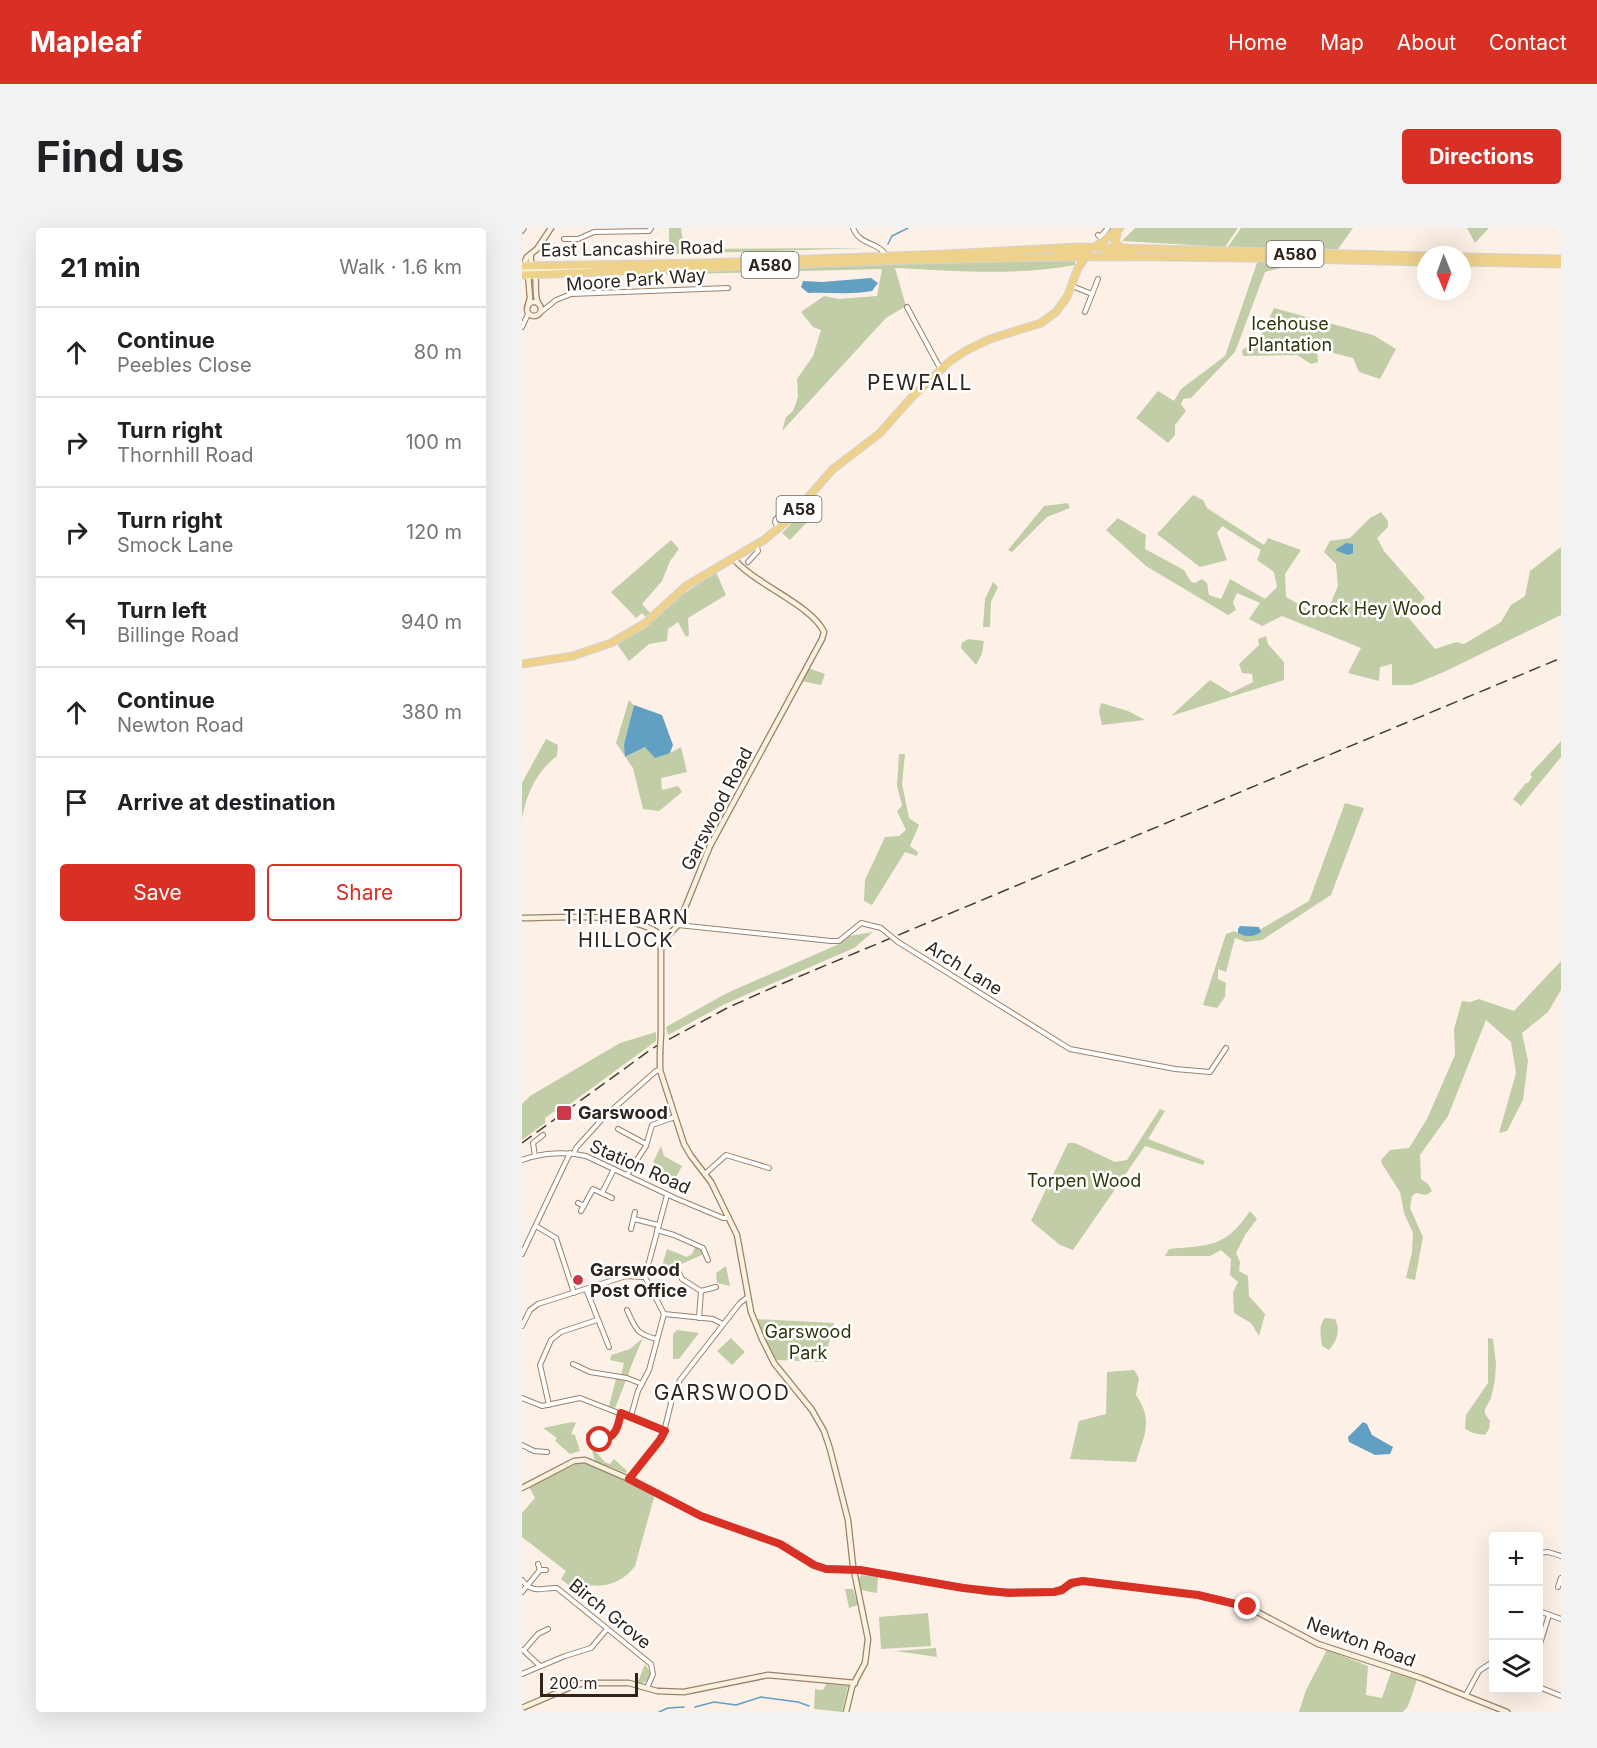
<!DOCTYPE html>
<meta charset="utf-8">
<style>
body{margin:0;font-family:Inter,sans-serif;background:#f2f2f2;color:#202124}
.controls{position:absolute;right:18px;bottom:18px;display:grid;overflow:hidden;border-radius:6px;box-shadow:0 6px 24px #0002}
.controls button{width:54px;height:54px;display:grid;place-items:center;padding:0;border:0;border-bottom:2px solid #e0e0e0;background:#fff;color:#202124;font:30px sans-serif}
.compass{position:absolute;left:895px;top:18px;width:54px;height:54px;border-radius:50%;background:#fff;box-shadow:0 6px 24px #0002;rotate:179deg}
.scale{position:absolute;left:18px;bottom:15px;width:98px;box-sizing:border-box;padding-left:6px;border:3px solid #2e241b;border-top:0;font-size:16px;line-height:21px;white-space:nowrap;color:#2e241b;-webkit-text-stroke:4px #fff;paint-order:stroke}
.stop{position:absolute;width:18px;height:18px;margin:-14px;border:4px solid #d93025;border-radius:50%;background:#fff}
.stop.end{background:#d93025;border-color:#fff;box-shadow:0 2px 6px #0008}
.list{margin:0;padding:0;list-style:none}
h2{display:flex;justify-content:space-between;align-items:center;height:78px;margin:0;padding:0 24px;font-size:26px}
h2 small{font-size:20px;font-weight:400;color:#757577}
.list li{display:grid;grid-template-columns:39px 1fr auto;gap:18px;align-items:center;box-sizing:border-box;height:90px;padding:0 24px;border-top:2px solid #e0e0e0}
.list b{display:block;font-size:22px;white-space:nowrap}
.list p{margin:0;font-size:20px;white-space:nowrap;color:#757577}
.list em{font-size:20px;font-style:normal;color:#757577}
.actions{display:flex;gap:12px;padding:18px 24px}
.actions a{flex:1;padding:14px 0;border:2px solid #d93025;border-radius:6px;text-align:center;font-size:21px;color:#d93025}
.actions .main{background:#d93025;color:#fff}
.icon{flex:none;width:33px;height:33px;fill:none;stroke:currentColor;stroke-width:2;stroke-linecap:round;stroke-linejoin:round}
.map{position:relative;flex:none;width:1039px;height:1484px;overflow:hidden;border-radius:6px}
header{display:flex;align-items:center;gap:36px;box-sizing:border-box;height:84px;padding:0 30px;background:#d93025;color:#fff}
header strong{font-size:28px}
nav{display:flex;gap:33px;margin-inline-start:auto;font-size:21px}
.intro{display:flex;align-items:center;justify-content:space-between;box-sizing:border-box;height:144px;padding:0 36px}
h1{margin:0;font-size:42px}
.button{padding:15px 27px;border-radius:6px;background:#d93025;color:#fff;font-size:21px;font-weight:700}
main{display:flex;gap:36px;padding:0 36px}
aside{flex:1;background:#fff;border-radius:6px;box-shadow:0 6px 24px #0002}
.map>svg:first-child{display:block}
.green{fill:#c0cda6}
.water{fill:#619fc3}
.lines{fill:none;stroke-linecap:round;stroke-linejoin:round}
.stream{stroke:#619fc3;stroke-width:1.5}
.street-casing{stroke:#9b816c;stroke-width:6}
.secondary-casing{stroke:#9b816c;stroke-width:7}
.highway-casing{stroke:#d5d3d1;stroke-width:9}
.street{stroke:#fff;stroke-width:4}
.secondary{stroke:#faf2dc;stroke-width:4.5}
.highway{stroke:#eed28c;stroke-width:7}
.rail{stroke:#473d34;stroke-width:1.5;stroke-dasharray:12 6;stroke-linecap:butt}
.street-bridge-casing{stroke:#9b816c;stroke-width:6;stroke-linecap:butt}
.secondary-bridge-casing{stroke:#9b816c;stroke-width:7;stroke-linecap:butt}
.street-bridge{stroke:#fff;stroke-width:4}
.secondary-bridge{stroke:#faf2dc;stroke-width:4.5}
.route{stroke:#d93025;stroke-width:8}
.poi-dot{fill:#c9394a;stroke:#fff;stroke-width:2}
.labels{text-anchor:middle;stroke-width:5;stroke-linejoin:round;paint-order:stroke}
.shield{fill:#fff;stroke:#6d665f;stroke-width:1.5}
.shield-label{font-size:16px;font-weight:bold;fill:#2e241b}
.street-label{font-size:18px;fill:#2e241b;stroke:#fff}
.park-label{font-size:18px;fill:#2d390b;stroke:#fff}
.poi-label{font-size:18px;font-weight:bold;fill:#2e241b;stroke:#fff;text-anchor:start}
.neighbourhood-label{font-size:20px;letter-spacing:1.5px;fill:#2e241b;stroke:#fff}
.quarter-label{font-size:21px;letter-spacing:1.5px;fill:#2e241b;stroke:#fff}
</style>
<header>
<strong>Mapleaf</strong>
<nav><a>Home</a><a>Map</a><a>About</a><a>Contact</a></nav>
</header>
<div class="intro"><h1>Find us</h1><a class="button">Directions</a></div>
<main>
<aside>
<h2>21 min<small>Walk · 1.6 km</small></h2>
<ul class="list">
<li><svg class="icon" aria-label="ahead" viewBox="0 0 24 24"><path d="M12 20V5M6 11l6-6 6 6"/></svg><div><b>Continue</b><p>Peebles Close</p></div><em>80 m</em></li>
<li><svg class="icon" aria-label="right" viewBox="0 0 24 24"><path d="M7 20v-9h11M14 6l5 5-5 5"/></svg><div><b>Turn right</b><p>Thornhill Road</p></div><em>100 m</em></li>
<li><svg class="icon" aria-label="right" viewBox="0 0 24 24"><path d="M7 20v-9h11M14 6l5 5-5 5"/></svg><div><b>Turn right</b><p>Smock Lane</p></div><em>120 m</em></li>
<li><svg class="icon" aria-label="left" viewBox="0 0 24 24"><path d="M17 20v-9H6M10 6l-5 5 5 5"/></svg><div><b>Turn left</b><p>Billinge Road</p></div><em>940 m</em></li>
<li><svg class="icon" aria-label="ahead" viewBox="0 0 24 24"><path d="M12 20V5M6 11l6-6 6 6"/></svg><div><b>Continue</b><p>Newton Road</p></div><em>380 m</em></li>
<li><svg class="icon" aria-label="arrive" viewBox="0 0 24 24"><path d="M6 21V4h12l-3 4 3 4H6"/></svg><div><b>Arrive at destination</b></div></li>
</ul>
<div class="actions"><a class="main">Save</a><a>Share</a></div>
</aside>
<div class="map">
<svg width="1039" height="1484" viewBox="0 0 1039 1484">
<rect width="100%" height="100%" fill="#fdf1e7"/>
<g class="green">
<polygon points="147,0 159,0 162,21 346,20 147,26"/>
<polygon points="613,0 716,0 703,19 600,13"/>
<polygon points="719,0 831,0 816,21 705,20"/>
<polygon points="945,0 967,0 953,15"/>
<path d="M549 32 553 34V37C491 48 436 43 373 40L384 78 364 90 260 203 264 189 271 183 276 169 275 151 291 128 299 102 291 99 279 84 302 68 316 71 355 68 360 41 129 47V44L372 35Z"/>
<polygon points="736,32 774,33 766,38 743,44 713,124 669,170 661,171 659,176 664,183 653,197 653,207 646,215 614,190 636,163 652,173 659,161 703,128"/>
<polygon points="752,80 851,107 874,121 858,151 837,144 831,130 795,121 796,134 789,136 775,127 721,128 720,122 736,113"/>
<polygon points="671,267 681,272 685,280 742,317 746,310 779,322 763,346 764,369 789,383 805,384 816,358 814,336 802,324 808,313 828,310 848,290 859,284 866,293 866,299 855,310 862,323 903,370 885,388 913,421 934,414 942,416 979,394 989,377 1003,368 1008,343 1039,319 1039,387 922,444 890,457 870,457 870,436 858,439 857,453 826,445 839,420 760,388 740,398 727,391 738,375 715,365 711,374 714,382 706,387 624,338 584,302 596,290 624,307 623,321 662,342 669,354 673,355 680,351 685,355 687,367 699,371 708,351 743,371 755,359 752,344 735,332 739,322 700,298 695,305 705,332 678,339 635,306"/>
<polygon points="546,275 548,280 525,289 490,324 486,322 522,278"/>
<polygon points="280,285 288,291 268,312 260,305"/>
<polygon points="149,312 157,321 148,333 140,353 120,376 129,386 125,390 120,385 114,390 89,364"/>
<polygon points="194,344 204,367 166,390 167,407 164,409 156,394 146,401 145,413 127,416 107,433 95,416 130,393 148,375"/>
<polygon points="471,354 476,359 469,374 468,399 461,399 463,371"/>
<polygon points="744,408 746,416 762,434 762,452 649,488 688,452 709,465 731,454 730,446 720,445 717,436 737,417 736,411"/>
<polygon points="446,411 462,413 460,426 454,437 439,420 440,415"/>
<polygon points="286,440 303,446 299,457 279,453"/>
<polygon points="107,472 112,477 102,516 104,529 123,519 148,525 159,519 165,544 139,550 140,562 156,558 160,564 137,583 121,581 111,540 94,515"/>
<polygon points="579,475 606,483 623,492 580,497 577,483"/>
<path d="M24 511 36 517 35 528C15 543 4 566 0 591V555Z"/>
<polygon points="1039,513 1039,529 999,578 991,571 1004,555 1006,555 1010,549 1008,546"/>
<polygon points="377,526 383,526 380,556 387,590 397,597 388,618 396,624 395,628 383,624 350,677 342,673 343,652 363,609 377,608 384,602 375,583 380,578 375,557"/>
<polygon points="823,575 842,580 809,667 740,712 724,714 713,710 704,744 696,741 696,751 704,755 703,769 695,780 681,777 704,706 712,703 720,707 737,706 739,701 787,673"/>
<polygon points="351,704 332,720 203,776 146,807 144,799 205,765 317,716 327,708"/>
<polygon points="1039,733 1039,762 1026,784 1000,805 1006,833 1001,872 985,903 977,905 994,845 989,814 964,792 926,888 898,927 899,951 906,956 910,963 904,967 894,965 890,968 888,980 901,1009 893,1052 884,1050 890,1024 891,1005 882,985 878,964 860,936 859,932 868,922 887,920 905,891 933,827 932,801 940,773 948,774 957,771 992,783"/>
<polygon points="134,804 134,813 48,876 43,876 23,890 23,895 0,912 0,876 8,868 98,815"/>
<polygon points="638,881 643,883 626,911 683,933 681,937 623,918 551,1022 538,1017 509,993 546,915 553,915 593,934 605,932"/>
<polygon points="139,918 142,928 160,938 153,951 129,939"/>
<path d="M728 983 735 991 723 1007 714 1025 718 1034 717 1043 726 1048 727 1068 743 1086 737 1108 729 1095 712 1085 711 1064 716 1054 708 1047 709 1031 699 1022 688 1028H643L647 1021C688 1017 703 1020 728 983Z"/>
<polygon points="173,1019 179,1022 182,1026 155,1038 152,1037 127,1044 127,1035 140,1038 145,1021 165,1029 170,1026"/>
<polygon points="204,1038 208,1058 195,1055 194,1045"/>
<path d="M803 1090 813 1091C819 1102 815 1113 807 1122L800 1118C799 1108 796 1097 803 1090Z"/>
<polygon points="233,1091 312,1095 302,1134 253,1132"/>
<polygon points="155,1102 177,1105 157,1131 151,1131 151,1106"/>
<path d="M121 1110C110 1133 103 1157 93 1180L87 1178 95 1147H99L102 1135 88 1132 89 1127 108 1121Z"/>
<polygon points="209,1110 223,1124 210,1137 195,1123"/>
<polygon points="966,1110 971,1111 974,1135 973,1152 969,1170 963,1181 963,1186 968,1193 967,1201 963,1207 951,1205 943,1201 944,1187 966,1155"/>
<path d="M612 1142 617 1150 614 1167C632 1193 622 1207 614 1234L548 1231 557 1193 584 1186 585 1144Z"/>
<polygon points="50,1194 54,1195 49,1206 53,1207 58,1223 48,1226 33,1213 35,1210 21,1200"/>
<polygon points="70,1223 73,1223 83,1234 88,1236 92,1231 105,1243 104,1245 73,1233"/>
<path d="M58 1234 68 1235 133 1266 113 1338C103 1352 86 1360 69 1357L61 1369 39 1351 44 1343 0 1309V1285L13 1270 7 1259Z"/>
<polygon points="339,1347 356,1349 355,1365 338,1362 337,1350"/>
<polygon points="323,1361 331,1361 336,1377 327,1380"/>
<polygon points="406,1385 409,1418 359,1421 357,1389"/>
<polygon points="414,1420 415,1429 373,1423"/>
<polygon points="805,1422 846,1438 844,1467 860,1470 869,1444 895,1452 886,1478 881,1484 777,1484 784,1462"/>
<polygon points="123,1436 129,1446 124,1454 115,1456"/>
<polygon points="304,1456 326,1458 320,1484 292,1481 293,1461 301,1462"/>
</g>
<g class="water">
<path d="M349 50 356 55 350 63C329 67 308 64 286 65L279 59 281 53 300 54Z"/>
<polygon points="824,315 831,316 831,325 826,327 813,322"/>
<polygon points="112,477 140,487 151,517 148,525 133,530 123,519 103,529 102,516"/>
<path d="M718 698 737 699 739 704C733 709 723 709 716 705V701Z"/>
<polygon points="841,1194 845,1196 850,1207 871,1219 868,1226 853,1227 827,1214 826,1209"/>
</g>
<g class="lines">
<g class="stream">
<polyline points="366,16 370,8 386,0"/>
<polyline points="173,1479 192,1474 214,1477 239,1469 276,1474 287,1478"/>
<polyline points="137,1484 146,1480 162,1479"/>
</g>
<g class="street-casing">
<g id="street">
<path d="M331 0C338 18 355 13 364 27"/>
<polyline points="0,3 2,0"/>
<polyline points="576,7 578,9 586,0"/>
<polyline points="42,11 56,11 72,4 127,3 129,0"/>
<polyline points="550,58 570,66"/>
<polyline points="385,79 418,140"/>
<polyline points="19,84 34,72 49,66 206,60"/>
<polyline points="563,84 576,51"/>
<polyline points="0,99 6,86"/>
<polyline points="256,299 253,294 254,291 274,273 280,276"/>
<polyline points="226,334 236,323 234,317"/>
<polyline points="156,697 309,713 317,713 339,695 359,700"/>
<polyline points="376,714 548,821 653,841 688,844 704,820"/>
<polyline points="96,901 124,916"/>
<polyline points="52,925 54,920 82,889 134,843 138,842"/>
<polyline points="13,928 11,915 21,907"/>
<path d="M0 932C19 925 44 923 64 928L153 970 201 990H207"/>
<polyline points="183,946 204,927 247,940"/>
<polyline points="105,947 124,918 130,897 153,889"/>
<polyline points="80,965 92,941"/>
<polyline points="145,967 123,1049 142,1086 191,1091 201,1096"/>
<polyline points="56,975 62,978"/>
<polyline points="59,983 71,961 90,970"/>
<polyline points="112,991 136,997"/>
<polyline points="14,998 34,1010 52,1065"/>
<polyline points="109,1001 113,984"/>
<polyline points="135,1002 152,1007 181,1020 186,1032"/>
<polyline points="0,1026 48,925"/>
<polyline points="157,1045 160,1051 179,1063 177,1090"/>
<polyline points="64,1061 87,1119"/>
<polyline points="179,1063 194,1059"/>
<path d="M105 1082C114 1101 114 1106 135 1111"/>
<polyline points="0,1098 8,1082 16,1076 104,1048 123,1049"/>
<polyline points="51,1136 68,1144 105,1150 120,1156"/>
<polyline points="0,1170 20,1178 58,1170 143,1203"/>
<polyline points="27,1177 18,1137 29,1112 39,1104 75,1092"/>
<polyline points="109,1188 116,1163 127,1142 142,1086"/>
<path d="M67 1207C89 1217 95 1206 99 1185"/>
<polyline points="0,1217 12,1223 25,1224"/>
<polyline points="75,1218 78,1212"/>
<polyline points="107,1251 141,1208 151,1167 158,1152 218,1075 226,1069"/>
<polyline points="1017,1325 1026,1324 1039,1328"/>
<polyline points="16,1336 18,1342 24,1342"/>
<path d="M0 1352C11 1367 20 1359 35 1360L129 1436 131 1446 125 1460"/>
<polyline points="1036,1359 1039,1350"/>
<polyline points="0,1364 18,1342"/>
<polyline points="1017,1383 1039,1391"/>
<polyline points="1017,1419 1027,1387"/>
<polyline points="1,1422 18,1438"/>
<polyline points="2,1422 16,1406 26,1401"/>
<polyline points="0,1446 43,1428 69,1420 85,1401"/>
<polyline points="1017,1459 1039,1468"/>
<polyline points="944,1467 957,1443 972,1433"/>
</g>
</g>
<g class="secondary-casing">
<g id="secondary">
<path d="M9 27C8 35 10 39 13 46 15 56 12 66 16 75"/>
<polyline points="3,38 3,33 5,29 15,21 29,0"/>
<polyline points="9,41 67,41"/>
<polyline points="0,42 11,45"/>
<circle cx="12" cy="81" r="7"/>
<polyline points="6,77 8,70 6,46"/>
<path d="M0 690C40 690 110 682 142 709"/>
<path d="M139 805V715L156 697 188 618 300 411 302 404C290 377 232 356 212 331"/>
<polyline points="138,826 138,842 162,916 169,928 189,954 215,1007 229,1084 240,1111 252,1135 290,1182 302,1203 308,1221 326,1292 331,1338 346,1411 343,1435 330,1459 324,1484"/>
<path d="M0 1260 52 1233 63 1232 107 1251 179 1288 258 1316 292 1337 305 1341 338 1342 467 1364H532C543 1361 550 1354 561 1353L676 1367 726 1379 796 1416 899 1450 985 1484"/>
<polyline points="0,1480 51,1458 62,1455 107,1455 135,1463 162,1464 246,1447 333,1455"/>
</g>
</g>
<g class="highway-casing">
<g id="highway">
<polyline points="595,6 593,14 598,19"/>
<polyline points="573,19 598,0"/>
<polyline points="534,24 562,24 567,26 568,29"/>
<polyline points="585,24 610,25"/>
<polyline points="940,29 1039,31"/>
<polyline points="940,34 1039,36"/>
<polyline points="0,38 185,35 423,26 556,19 904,28"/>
<path d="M0 47C183 40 366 31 550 29 668 28 786 31 904 34"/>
<polyline points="0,436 51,428 89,415 122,396 164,358 242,312 266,292 311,241 357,206 390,169 428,133 445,122 468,111 519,95 534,84 545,69 556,40 565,27"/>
</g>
</g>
<use href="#street" class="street"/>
<use href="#secondary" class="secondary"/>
<use href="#highway" class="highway"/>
<polyline class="rail" points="0,915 131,820 207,779 252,759 1039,430"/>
<g class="street-bridge-casing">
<polyline id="street-bridge" points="359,700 376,714"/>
</g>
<g class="secondary-bridge-casing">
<polyline id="secondary-bridge" points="138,826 139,805"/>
</g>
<use href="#street-bridge" class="street-bridge"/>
<use href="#secondary-bridge" class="secondary-bridge"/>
</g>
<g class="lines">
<path class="route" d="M78 1212C94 1210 96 1199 99 1185L143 1203 138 1212 107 1251 179 1288 258 1316 292 1337 304 1341 338 1342 441 1360 487 1365 532 1364 540 1362 549 1355 561 1353 676 1367 726 1379"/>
</g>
<g class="poi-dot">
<rect x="34" y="877" width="16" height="16" rx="3"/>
<circle cx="56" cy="1052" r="6"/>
</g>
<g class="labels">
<g class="shield">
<rect x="744.5" y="13" width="57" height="26" rx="4.5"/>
<rect x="219.5" y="24" width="57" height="26" rx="4.5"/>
<rect x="254.5" y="268" width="45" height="26" rx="4.5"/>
</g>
<g class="shield-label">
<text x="773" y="32">A580</text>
<text x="248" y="43">A580</text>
<text x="277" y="287">A58</text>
</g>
<g class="street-label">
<text transform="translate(110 21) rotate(-1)" y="6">East Lancashire Road</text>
<text transform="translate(114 52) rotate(-4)" y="6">Moore Park Way</text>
<text transform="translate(195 581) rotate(-63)" y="6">Garswood Road</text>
<text transform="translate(442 740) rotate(32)" y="6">Arch Lane</text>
<text transform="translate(118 939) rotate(24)" y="6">Station Road</text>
<text transform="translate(88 1386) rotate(39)" y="6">Birch Grove</text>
<text transform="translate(839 1414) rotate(20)" y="6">Newton Road</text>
</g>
<g class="park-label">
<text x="768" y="102">Icehouse<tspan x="768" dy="21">Plantation</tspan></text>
<text x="848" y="387">Crock Hey Wood</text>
<text x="562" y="959">Torpen Wood</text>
<text x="286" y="1110">Garswood<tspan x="286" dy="21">Park</tspan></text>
</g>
<g class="poi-label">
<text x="56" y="891">Garswood</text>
<text x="68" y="1048">Garswood<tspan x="68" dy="21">Post Office</tspan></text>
</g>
<g class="neighbourhood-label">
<text x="104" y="696">TITHEBARN<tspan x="104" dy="23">HILLOCK</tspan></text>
</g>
<g class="quarter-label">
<text x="398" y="162">PEWFALL</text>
<text x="200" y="1172">GARSWOOD</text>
</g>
</g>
</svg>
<div class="controls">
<button>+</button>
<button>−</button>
<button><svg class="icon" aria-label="layers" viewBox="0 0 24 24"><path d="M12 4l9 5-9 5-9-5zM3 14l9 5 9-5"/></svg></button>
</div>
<svg class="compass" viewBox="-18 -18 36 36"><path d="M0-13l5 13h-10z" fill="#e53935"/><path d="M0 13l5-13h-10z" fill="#757577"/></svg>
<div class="scale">200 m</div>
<div class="stop" style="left:78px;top:1212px"></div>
<div class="stop end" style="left:726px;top:1379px"></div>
</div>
</main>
